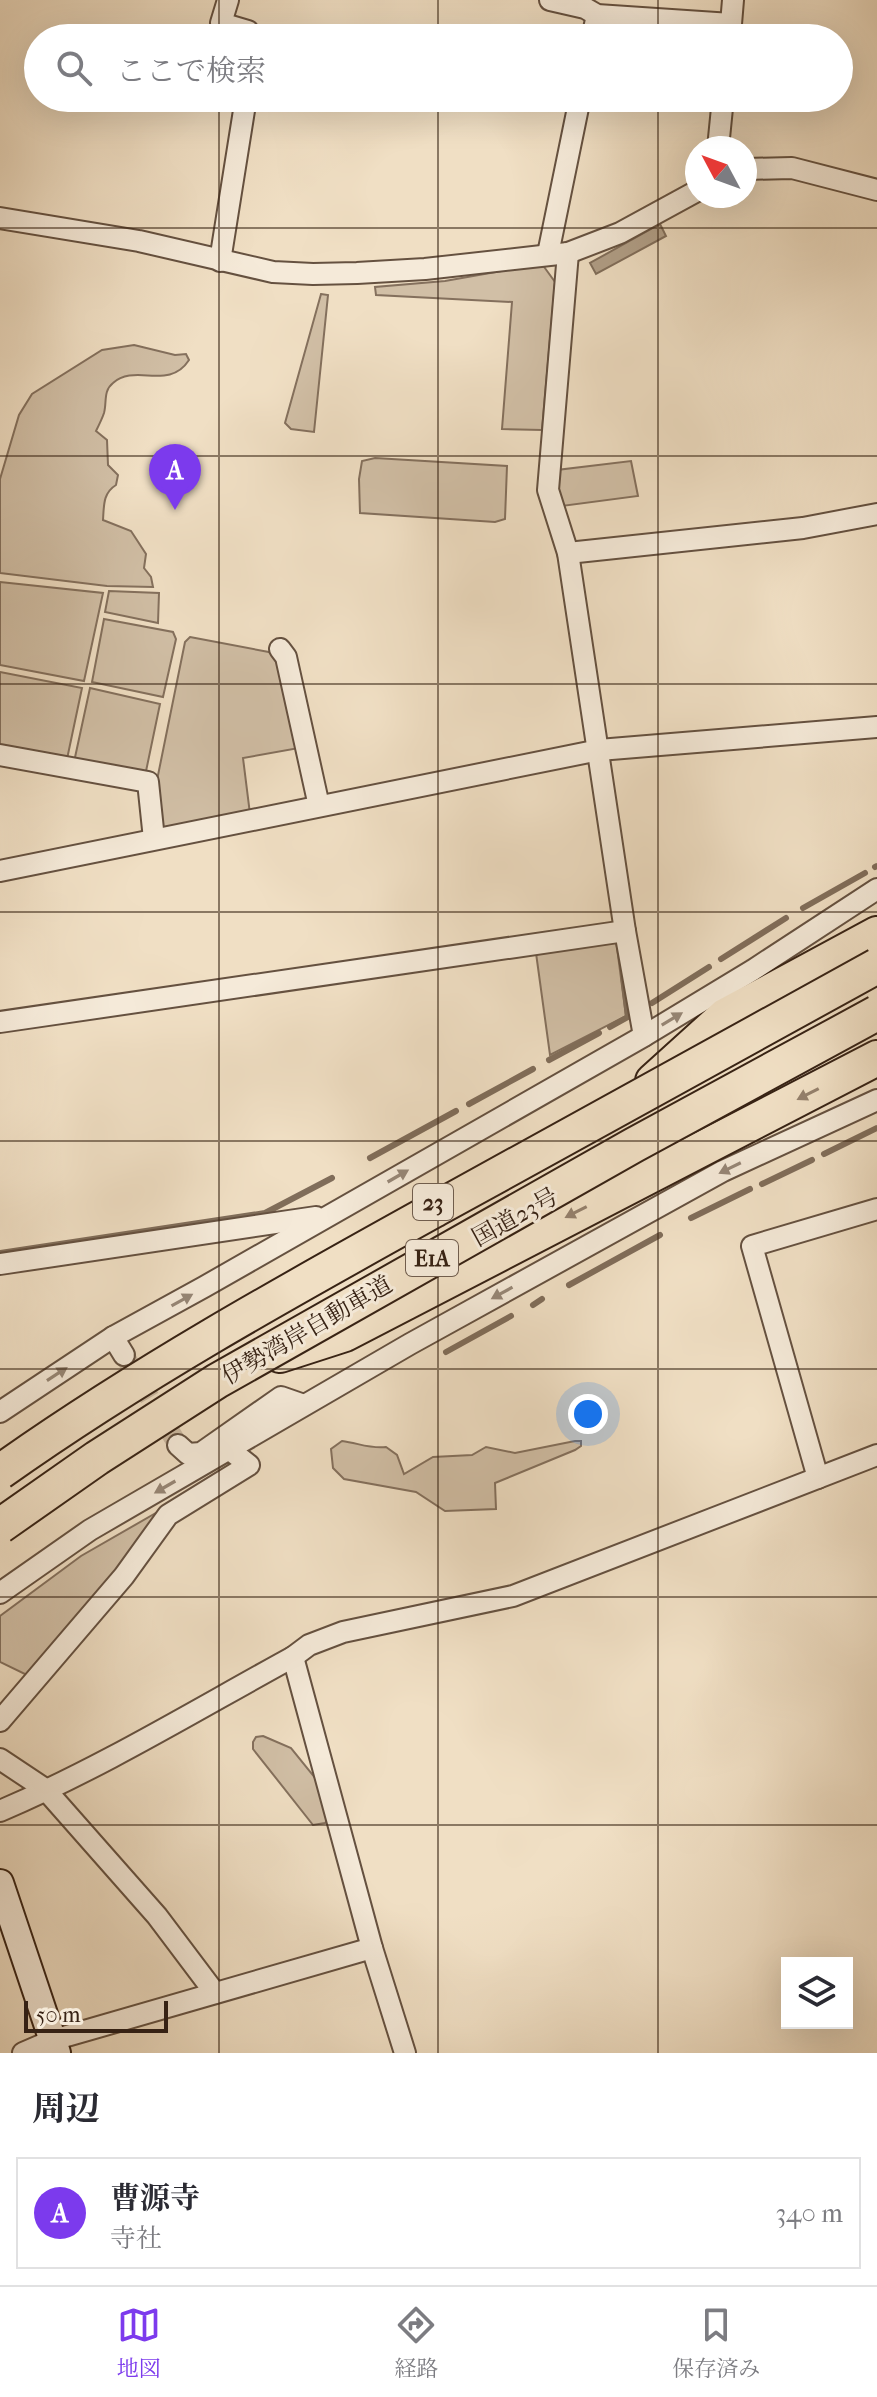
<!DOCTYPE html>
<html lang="ja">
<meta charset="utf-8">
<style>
body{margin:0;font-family:"IM FELL French Canon","Noto Serif JP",serif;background:#f2f2f3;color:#2b2b33}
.controls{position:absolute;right:24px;bottom:24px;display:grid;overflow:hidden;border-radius:0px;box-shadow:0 8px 32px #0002}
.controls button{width:72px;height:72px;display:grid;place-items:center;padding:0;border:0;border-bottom:2px solid #e1e1e2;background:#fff;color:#2b2b33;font:40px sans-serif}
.compass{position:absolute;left:685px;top:136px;width:72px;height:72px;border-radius:50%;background:#fff;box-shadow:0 8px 32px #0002;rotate:311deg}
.scale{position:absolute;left:24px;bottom:20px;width:144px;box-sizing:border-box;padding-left:8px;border:4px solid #372214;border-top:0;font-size:22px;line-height:28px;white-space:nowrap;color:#372214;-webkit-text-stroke:6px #f5ead9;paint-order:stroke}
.you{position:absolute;left:588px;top:1414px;width:28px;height:28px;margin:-20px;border:6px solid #fff;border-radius:50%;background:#1a73e8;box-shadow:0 0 0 12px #1a73e833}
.badge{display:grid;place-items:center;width:52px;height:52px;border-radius:50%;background:#7c3aed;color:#fff;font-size:26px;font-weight:700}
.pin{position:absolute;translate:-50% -66px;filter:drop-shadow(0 2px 4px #0008)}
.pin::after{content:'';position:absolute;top:42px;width:28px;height:24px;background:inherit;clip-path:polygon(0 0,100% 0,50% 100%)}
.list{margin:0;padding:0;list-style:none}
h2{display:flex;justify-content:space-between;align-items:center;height:104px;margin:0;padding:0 32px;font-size:34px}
h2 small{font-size:26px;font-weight:400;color:#7c7c81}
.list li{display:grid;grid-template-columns:52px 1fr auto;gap:24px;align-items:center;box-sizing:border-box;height:112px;margin:0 16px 16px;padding:0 16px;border:2px solid #e1e1e2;border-radius:0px}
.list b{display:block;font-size:30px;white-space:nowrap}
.list p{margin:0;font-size:26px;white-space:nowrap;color:#7c7c81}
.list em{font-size:26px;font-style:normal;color:#7c7c81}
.icon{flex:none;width:44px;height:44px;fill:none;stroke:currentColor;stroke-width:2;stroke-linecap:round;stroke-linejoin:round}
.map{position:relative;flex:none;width:877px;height:2053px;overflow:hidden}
.search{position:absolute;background:#fff;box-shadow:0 8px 32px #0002;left:24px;right:24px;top:24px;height:88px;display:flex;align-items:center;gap:20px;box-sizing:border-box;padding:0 28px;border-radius:44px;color:#7c7c81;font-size:30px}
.sheet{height:232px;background:#fff}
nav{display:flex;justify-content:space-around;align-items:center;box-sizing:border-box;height:112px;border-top:2px solid #e1e1e2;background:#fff;font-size:22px;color:#7c7c81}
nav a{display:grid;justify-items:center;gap:4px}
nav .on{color:#7c3aed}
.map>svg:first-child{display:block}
.green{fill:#d1bfa6;stroke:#84705d;stroke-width:2}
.water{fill:#b19f88;stroke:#806d5a;stroke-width:2}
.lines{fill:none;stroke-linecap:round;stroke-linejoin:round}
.stream{stroke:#806d5a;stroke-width:6}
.street-tunnel{stroke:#cbb9a1;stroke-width:20;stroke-dasharray:20 10;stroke-linecap:butt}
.street-casing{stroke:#655140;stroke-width:24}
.secondary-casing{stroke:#372214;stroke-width:30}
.highway-casing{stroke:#372214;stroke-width:38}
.street{stroke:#f5ead9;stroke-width:20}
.secondary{stroke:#f5ead9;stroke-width:26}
.highway{stroke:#f0dfc4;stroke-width:34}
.highway-bridge-casing{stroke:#372214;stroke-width:38;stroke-linecap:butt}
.highway-bridge{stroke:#f0dfc4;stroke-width:34}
.oneway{fill:#968676}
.oneway2{fill:#94806c}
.grid{fill:none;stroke:#372214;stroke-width:2;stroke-opacity:0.55}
.labels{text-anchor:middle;stroke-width:6;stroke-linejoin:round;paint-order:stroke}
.shield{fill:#f5ead9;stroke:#705e4f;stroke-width:2}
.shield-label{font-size:22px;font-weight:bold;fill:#372214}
.street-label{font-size:24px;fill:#372214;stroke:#f5ead9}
</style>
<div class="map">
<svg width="877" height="2053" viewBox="0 0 877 2053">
<rect width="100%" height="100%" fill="#f0dfc4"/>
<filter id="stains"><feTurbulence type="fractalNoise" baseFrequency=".0025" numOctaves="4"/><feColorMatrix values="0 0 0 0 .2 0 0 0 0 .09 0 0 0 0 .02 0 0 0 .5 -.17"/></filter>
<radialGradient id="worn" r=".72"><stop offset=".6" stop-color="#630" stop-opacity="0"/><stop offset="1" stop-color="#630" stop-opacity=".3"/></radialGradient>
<g class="green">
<polygon points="542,264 555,282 542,430 502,429 512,302 376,295 375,287 445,281"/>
<polygon points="321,294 328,295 314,432 291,429 285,423"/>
<path d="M134 345 175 355 186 354 189 360C169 391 135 363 113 383 103 391 107 402 104 413 102 419 99 425 96 431L107 440 108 465 118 475 116 485C103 493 104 505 103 520L131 531 146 554 144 568 151 577 153 587 107 586 0 573V479L19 415 32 394 102 350Z"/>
<polygon points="375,458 507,466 505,519 495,522 360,513 359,479 362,461"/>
<polygon points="631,461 638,496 562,506 556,486 557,470"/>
<polygon points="0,582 103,593 84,681 0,665"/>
<polygon points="109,591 159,593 158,623 105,612"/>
<polygon points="104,619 173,632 176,639 163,697 92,682"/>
<polygon points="190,637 274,653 281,660 299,748 243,758 250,814 166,832 161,828 155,790 185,642"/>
<polygon points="0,672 82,688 67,759 0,747"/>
<polygon points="90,688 160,704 145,776 74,762"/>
<polygon points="616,940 626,1016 550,1055 536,953"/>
<path d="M342 1441C358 1443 370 1449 386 1447L397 1455 404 1474 433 1457 472 1455 486 1447 515 1453 575 1441H581V1446L575 1450 495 1483 496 1509 445 1511 416 1492 344 1479 333 1468 331 1449Z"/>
<polygon points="161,1510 115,1573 31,1677 0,1662 0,1616 81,1556"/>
<polygon points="263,1736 291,1748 320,1784 330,1818 325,1823 313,1825 253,1749 253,1742 256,1737"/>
</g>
<polygon class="water" points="660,224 666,236 596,274 590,263"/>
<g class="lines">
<g class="stream">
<polyline points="875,867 877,866"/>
<polyline points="803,908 865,873"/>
<polyline points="721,959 786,918"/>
<polyline points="652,1003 709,967"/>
<polyline points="610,1027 628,1017 623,975"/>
<polyline points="549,1060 599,1033"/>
<polyline points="469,1104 533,1069"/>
<polyline points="824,1154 877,1128"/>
<polyline points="370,1158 456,1111"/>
<polyline points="762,1184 812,1160"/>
<polyline points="691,1218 750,1189"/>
<polyline points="0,1253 265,1213 332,1178"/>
<polyline points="569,1285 660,1235"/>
<polyline points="533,1305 542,1299"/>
<polyline points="446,1352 511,1316"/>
</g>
<polyline class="street-tunnel" points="124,1355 178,1445"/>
<g class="street-casing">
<g id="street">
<polyline points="228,0 221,23 248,31 253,38"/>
<polyline points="550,0 585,8 597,15 731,24"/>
<polyline points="730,36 733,0"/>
<polyline points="592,38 597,15"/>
<polyline points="718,148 723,98"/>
<polyline points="745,169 792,168 877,190"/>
<polyline points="0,218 139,241 273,272 313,274 357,273 425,269 568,253 620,233 697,191"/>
<polyline points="568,253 548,490 568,553 625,931 644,1036"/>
<polyline points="548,254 580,98"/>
<polyline points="220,261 246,98"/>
<polyline points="568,553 803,528 877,514"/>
<polyline points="280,649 286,657 319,806"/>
<polyline points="0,755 148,782 154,839"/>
<polyline points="0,871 599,750 877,727"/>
<polyline points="0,1022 625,931"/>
<polyline points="0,1264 316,1217"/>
<polyline points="113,1337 124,1355"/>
<polyline points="0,1412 113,1337 204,1287 644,1036 753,970 877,889"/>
<polyline points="178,1445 188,1454 201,1453 281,1397 304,1405"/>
<polyline points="818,1478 752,1246 877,1209"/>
<polyline points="0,1593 90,1530 410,1344 723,1171 877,1100"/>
<polyline points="293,1657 372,1948 405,2053"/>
<polyline points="0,1721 124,1576 168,1515 249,1465 230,1450"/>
<polyline points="0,1759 45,1789 157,1916 215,1993"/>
<path d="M0 1811C101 1768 196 1710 293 1657L309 1645 343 1632 513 1596 877 1455"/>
<polyline points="23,2053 53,2040 372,1948"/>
</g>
</g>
<g class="secondary-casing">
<polyline id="secondary" points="0,1883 57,2053"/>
</g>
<g class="highway-casing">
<g id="highway">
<polyline points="653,1081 725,1016 877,934"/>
<polyline points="280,1355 345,1334 877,1058"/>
</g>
</g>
<use href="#street" class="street"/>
<use href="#secondary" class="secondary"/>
<use href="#highway" class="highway"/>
<g class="highway-bridge-casing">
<g id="highway-bridge">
<path d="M0 1472C138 1374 288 1291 436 1209 583 1128 730 1047 877 966"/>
<polyline points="0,1526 97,1458 217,1381 634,1145 877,1013"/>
</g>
</g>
<use href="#highway-bridge" class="highway-bridge"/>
</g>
<defs><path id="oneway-solid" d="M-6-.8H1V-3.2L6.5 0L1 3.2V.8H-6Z" transform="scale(2)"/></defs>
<g class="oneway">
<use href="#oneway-solid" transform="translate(672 1019) rotate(-31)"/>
<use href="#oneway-solid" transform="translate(730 1168) rotate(154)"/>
<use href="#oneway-solid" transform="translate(398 1176) rotate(-30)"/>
<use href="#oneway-solid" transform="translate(502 1293) rotate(151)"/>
<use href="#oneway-solid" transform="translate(182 1300) rotate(-29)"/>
<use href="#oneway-solid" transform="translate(57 1374) rotate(-33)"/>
<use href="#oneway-solid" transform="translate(165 1487) rotate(150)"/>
</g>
<g class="oneway2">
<use href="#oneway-solid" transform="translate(808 1094) rotate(153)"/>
<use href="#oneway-solid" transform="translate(576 1212) rotate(153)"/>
</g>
<path class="grid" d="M219 0V38M438 0V38M658 0V38M219 98V2053M438 98V2053M658 98V2053M0 228H877M0 456H877M0 684H877M0 912H877M0 1141H877M0 1369H877M0 1597H877M0 1825H877"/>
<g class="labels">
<g class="shield">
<rect x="413" y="1184" width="40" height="36" rx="6"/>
<rect x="406" y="1240" width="52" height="36" rx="6"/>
</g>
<g class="shield-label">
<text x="433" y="1210">23</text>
<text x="432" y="1266">E1A</text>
</g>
<g class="street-label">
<text transform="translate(515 1217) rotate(-29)" y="8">国道23号</text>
<text transform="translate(307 1330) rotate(-30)" y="8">伊勢湾岸自動車道</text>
</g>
</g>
<rect width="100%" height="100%" filter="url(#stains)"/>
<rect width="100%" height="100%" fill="url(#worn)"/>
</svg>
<div class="controls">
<button><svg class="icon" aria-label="layers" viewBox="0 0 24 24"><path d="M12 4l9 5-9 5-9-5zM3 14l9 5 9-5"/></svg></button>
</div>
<svg class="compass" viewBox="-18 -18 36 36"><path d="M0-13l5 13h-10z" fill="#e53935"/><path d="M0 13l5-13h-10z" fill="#7c7c81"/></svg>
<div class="scale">50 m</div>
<div class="you"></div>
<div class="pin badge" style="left:175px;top:510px">A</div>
<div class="search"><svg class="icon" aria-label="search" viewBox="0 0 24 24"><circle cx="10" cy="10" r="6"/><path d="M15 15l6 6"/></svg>ここで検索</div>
</div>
<section class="sheet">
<h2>周辺<small></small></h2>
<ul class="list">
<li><span class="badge">A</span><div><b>曹源寺</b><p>寺社</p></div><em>340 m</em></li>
</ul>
</section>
<nav>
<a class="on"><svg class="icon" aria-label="map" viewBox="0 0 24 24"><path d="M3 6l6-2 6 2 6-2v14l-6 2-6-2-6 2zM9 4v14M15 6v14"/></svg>地図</a>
<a><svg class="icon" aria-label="directions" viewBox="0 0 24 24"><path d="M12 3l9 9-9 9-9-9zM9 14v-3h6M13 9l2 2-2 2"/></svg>経路</a>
<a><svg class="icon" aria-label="saved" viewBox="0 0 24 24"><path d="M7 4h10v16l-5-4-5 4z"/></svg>保存済み</a>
</nav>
